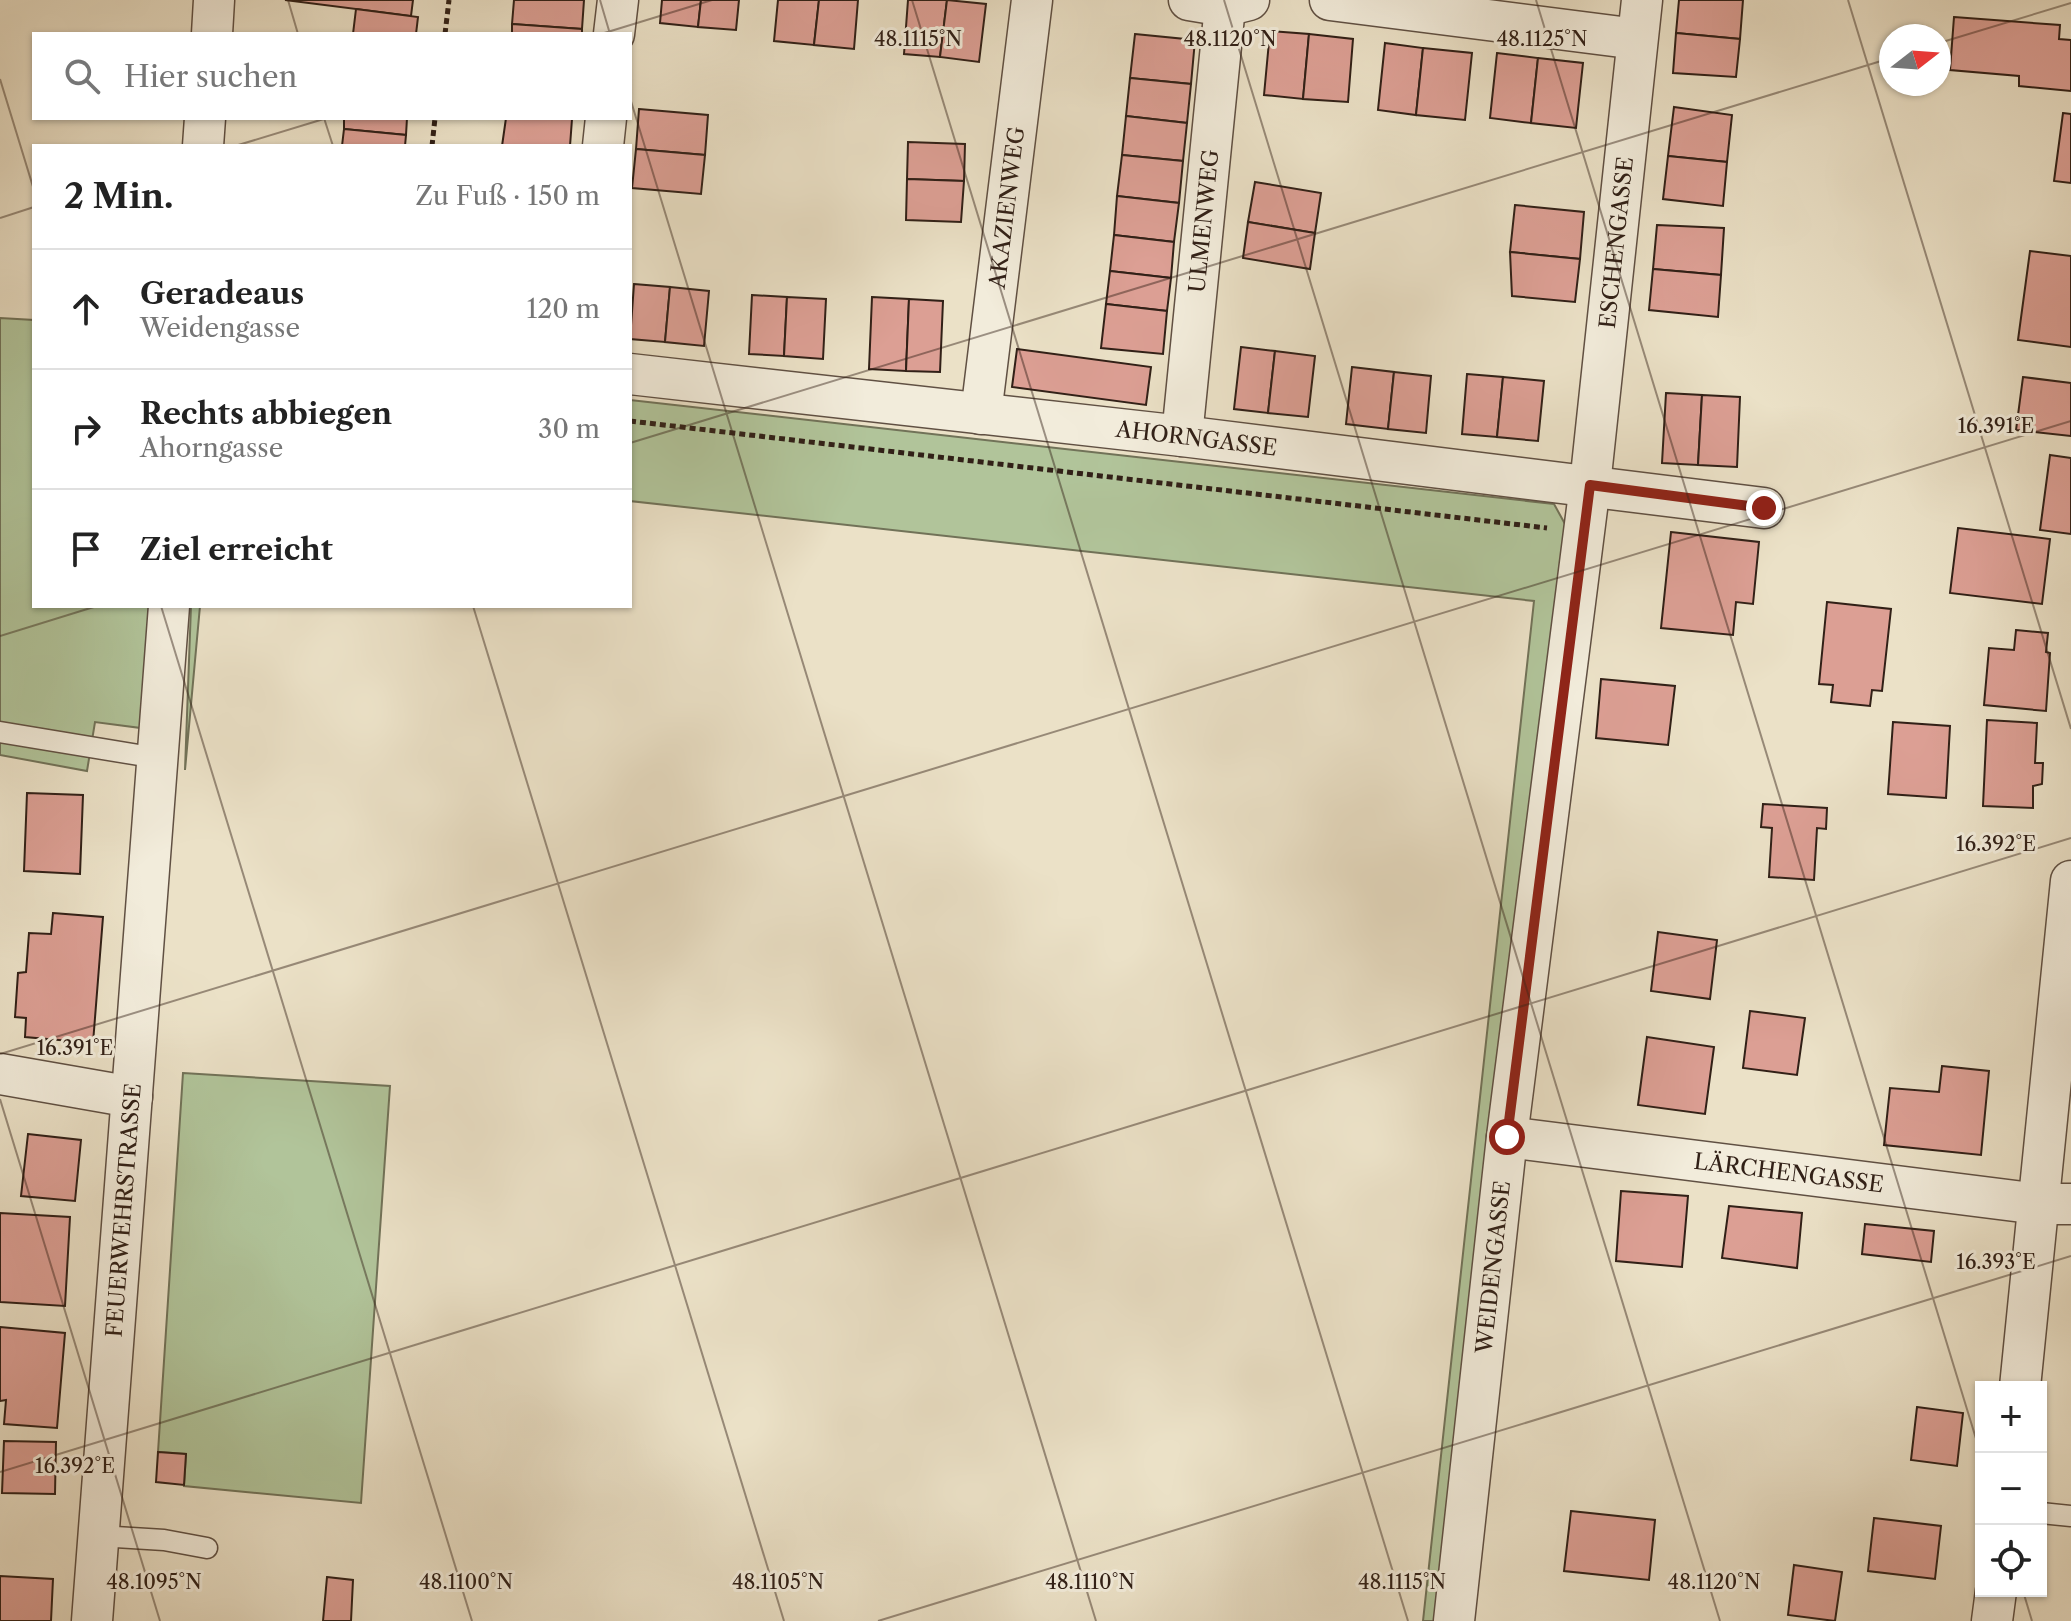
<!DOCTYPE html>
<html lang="de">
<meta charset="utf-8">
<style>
body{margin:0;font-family:"Libre Caslon Text",serif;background:#f2f2f2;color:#222}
.controls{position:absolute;right:24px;bottom:24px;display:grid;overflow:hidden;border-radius:0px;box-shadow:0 2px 6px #0004}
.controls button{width:72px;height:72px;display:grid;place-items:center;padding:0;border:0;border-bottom:2px solid #e0e0e0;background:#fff;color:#222;font:40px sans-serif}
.compass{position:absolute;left:1879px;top:24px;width:72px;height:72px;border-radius:50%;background:#fff;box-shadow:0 2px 6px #0004;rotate:73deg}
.stop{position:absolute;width:24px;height:24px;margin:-18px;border:6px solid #8f2418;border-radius:50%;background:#fff}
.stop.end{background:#8f2418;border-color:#fff;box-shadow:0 2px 8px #0008}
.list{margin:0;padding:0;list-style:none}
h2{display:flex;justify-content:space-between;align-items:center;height:104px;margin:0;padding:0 32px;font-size:34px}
h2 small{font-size:26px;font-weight:400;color:#767676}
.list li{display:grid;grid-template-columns:52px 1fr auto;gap:24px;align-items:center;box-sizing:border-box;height:120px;padding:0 32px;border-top:2px solid #e0e0e0}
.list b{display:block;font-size:30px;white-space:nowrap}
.list p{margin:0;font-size:26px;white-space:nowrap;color:#767676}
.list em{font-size:26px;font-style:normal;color:#767676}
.icon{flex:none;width:44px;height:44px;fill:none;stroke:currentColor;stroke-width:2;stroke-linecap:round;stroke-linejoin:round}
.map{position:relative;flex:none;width:2071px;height:1621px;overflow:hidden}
.search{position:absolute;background:#fff;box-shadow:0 2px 6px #0004;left:32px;top:32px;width:600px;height:88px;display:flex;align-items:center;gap:20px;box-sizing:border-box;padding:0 28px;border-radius:0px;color:#767676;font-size:30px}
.panel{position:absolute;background:#fff;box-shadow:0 2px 6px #0004;left:32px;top:144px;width:600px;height:464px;border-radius:0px}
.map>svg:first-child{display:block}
.green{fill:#b1c49a;stroke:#717258;stroke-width:2}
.building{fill:#dc9f94;stroke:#312017;stroke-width:2}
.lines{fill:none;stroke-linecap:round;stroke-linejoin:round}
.lane-casing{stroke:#605043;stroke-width:23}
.street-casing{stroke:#605043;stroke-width:43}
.path{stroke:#312017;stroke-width:5;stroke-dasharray:6 4;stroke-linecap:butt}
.lane{stroke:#f2ecdb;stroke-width:20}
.street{stroke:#f2ecdb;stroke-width:40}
.route{stroke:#8f2418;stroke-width:10}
.ticks{fill:none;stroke:#312017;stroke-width:2;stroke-opacity:0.45}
.labels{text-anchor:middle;stroke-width:6;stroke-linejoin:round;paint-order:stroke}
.street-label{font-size:22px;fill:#312017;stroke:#f2ecdb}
.ticks-label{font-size:20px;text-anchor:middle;fill:#312017;stroke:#f2ecdb;stroke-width:6;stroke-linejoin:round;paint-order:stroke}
</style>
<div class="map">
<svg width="2071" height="1621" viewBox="0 0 2071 1621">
<rect width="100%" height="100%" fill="#ebe1c7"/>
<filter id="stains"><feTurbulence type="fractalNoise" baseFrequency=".0025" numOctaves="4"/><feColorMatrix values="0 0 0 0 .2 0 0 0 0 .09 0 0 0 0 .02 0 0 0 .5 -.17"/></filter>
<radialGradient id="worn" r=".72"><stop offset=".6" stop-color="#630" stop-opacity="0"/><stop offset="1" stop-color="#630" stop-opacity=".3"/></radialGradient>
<g class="green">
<polygon points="0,318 34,320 34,606 152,606 141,728 95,722 87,771 0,755"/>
<polygon points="630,400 1554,504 1565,524 1443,1621 1423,1621 1534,601 630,501"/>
<polygon points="191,606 200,606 185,770"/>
<polygon points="183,1073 390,1086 361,1503 184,1486 186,1454 158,1452"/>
</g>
<g class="building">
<polygon points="285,0 413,0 411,16"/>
<polygon points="514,0 584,0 582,29 512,24"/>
<polygon points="662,0 701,0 698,27 660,23"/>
<polygon points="701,0 739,0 736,30 698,27"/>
<polygon points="778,0 819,0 814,45 774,41"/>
<polygon points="819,0 858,0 854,49 814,45"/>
<polygon points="908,0 947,0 940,57 904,54"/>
<polygon points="947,0 986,4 979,62 940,57"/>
<polygon points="1679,0 1743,0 1740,39 1676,33"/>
<polygon points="356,9 418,17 416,34 353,34"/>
<polygon points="1954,17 2060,25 2059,39 2071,40 2071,91 2019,86 2019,76 1950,70"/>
<polygon points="512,24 582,29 582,34 512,34"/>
<polygon points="1270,31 1309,34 1303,99 1264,95"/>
<polygon points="1676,33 1740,39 1736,77 1673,73"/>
<polygon points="1135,34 1195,40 1191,84 1130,78"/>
<polygon points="1309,34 1353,39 1348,102 1303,99"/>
<polygon points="1385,43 1423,48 1416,115 1378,110"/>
<polygon points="1423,48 1472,53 1465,120 1416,115"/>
<polygon points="1497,53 1538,58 1531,123 1490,118"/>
<polygon points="1538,58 1583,63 1576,128 1531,123"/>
<polygon points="1130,78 1191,84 1187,123 1126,116"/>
<polygon points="1674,107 1732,115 1727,162 1668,156"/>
<polygon points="639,109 708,115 705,155 636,149"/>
<polygon points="2063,113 2071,114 2071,183 2054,181"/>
<polygon points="1126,116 1187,123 1183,161 1122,155"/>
<polygon points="344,118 407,118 406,135 344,129"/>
<polygon points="506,118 572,119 570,146 502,146"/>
<polygon points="344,129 406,135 405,146 342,146"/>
<polygon points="908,142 965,144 964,181 907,179"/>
<polygon points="636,149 705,155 701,194 632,188"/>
<polygon points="1122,155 1183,161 1179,203 1117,196"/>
<polygon points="1668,156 1727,162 1723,206 1663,199"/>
<polygon points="907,179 964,181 961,222 906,220"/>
<polygon points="1255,182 1321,193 1315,233 1248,222"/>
<polygon points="1117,196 1179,203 1174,242 1114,235"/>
<polygon points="1515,205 1584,212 1580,259 1510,252"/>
<polygon points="1248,222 1315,233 1310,269 1243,258"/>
<polygon points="1657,225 1724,228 1721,275 1653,269"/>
<polygon points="1114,235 1174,242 1171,278 1110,271"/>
<polygon points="2030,251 2071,256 2071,347 2018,340"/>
<polygon points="1510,252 1580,259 1575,302 1512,296"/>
<polygon points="1653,269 1721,275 1718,317 1649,310"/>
<polygon points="1110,271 1171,278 1167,311 1106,304"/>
<polygon points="634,284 670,287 665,342 630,339"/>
<polygon points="670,287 709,291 704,346 665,342"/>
<polygon points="752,295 787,297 784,356 749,354"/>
<polygon points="787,297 826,299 823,359 784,356"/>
<polygon points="872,297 909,299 906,371 869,369"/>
<polygon points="909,299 943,301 940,372 906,371"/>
<polygon points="1106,304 1167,311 1163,354 1101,348"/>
<polygon points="1241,347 1275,351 1268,413 1234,409"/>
<polygon points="1017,349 1151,367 1146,405 1012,387"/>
<polygon points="1275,351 1315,356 1308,417 1268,413"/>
<polygon points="1352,367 1394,372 1388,429 1346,424"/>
<polygon points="1394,372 1431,376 1426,433 1388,429"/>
<polygon points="1467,374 1503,377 1497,437 1462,434"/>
<polygon points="1503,377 1544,381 1538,441 1497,437"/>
<polygon points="2023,377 2071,383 2071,436 2016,430"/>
<polygon points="1666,393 1702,395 1698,465 1662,463"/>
<polygon points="1702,395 1740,397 1737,467 1698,465"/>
<polygon points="2050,455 2071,458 2071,534 2040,530"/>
<polygon points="1958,528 2050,539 2042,604 1950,593"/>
<polygon points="1671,532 1759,542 1753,604 1736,602 1733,635 1661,628"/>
<polygon points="1827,602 1891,609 1882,691 1872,690 1870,706 1831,702 1833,685 1819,684"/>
<polygon points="2016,630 2048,633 2046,652 2050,653 2046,711 1984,705 1989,648 2014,650"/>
<polygon points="1601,679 1675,686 1668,745 1596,738"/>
<polygon points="1987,720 2037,723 2035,763 2043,763 2042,784 2033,786 2033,808 1983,806"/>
<polygon points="1893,722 1950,726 1946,798 1888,794"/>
<polygon points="27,793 83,795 80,874 24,871"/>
<polygon points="1763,804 1827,808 1826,829 1817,828 1814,880 1769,877 1772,828 1761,827"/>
<polygon points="53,913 103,917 93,1043 25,1037 26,1018 15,1017 18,973 26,972 29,933 51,934"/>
<polygon points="1658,932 1717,940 1710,999 1651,991"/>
<polygon points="1750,1011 1805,1018 1797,1075 1743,1068"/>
<polygon points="1647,1037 1714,1047 1705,1114 1638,1105"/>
<polygon points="1942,1066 1989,1071 1981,1155 1884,1145 1890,1088 1939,1092"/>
<polygon points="28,1134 81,1140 75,1201 21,1196"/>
<polygon points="1621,1191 1688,1196 1682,1267 1616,1261"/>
<polygon points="1729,1206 1802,1213 1797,1268 1722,1258"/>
<polygon points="0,1213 70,1217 65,1306 0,1302"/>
<polygon points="1865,1224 1934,1231 1931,1262 1862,1254"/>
<polygon points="0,1327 65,1333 57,1428 4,1424 6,1400 0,1401"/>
<polygon points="1917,1407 1963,1413 1957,1466 1911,1460"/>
<polygon points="4,1441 56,1442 55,1494 2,1493"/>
<polygon points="158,1452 186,1454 184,1485 156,1482"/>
<polygon points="1571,1511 1655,1520 1649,1580 1564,1571"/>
<polygon points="1874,1518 1941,1526 1935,1579 1868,1571"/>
<polygon points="1794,1565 1842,1572 1835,1621 1788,1615"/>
<polygon points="0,1576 53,1579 51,1621 0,1621"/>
<polygon points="327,1577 353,1580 351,1621 323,1621"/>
</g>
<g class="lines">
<g class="lane-casing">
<g id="lane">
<polyline points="0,732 157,758"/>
<polyline points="2041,1513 2071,1516"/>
<polyline points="99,1536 164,1540 207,1548"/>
</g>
</g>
<g class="street-casing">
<g id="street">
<polyline points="1189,0 1225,6 1249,0"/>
<polyline points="1330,0 1637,39"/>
<polyline points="212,34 214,0"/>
<polyline points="614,34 618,0"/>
<polyline points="203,146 205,118"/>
<polyline points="603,146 606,118"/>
<path id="s1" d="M630 374 1182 436 1764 508"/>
<path id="s2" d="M981 414 1032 0"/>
<path id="s3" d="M1182 436 1225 6"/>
<polyline points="0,1074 132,1097"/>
<path id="s4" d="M1507 1137 2039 1204H2071"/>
<polyline points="2020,1387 2071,881"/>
<path id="s5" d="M92 1621 169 606"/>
<path id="s6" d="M1454 1621 1507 1137 1590 485 1642 0"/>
<polyline points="1992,1621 1996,1591"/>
</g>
</g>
<g class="path">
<polyline points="445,34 449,0"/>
<polyline points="432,146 435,118"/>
<polyline points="630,421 1547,528"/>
</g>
<use href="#lane" class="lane"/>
<use href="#street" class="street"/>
</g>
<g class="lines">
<polyline class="route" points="1507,1137 1590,485 1764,508"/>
</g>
<path class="ticks" d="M288 0 298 34M600 0 610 34M912 0 1408 1621M1224 0 1720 1621M1536 0 1981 1455M1848 0 2071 729M601 34 712 0M1939 43 2071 3M0 79 34 190M630 98 1096 1621M324 118 333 146M235 146 327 118M0 218 34 207M630 443 1891 58M161 606 472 1621M473 606 784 1621M0 636 97 606M0 1054 2071 421M0 1099 160 1621M0 1472 2071 838M2023 1591 2032 1621M878 1621 2071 1256"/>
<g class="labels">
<g class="street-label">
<text dy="8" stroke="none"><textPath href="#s2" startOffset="208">AKAZIENWEG</textPath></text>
<text dy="8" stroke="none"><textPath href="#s3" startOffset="216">ULMENWEG</textPath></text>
<text dy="8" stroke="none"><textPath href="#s6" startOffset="1388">ESCHENGASSE</textPath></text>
<text dy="8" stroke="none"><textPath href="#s1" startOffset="570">AHORNGASSE</textPath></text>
<text dy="8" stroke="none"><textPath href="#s4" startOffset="284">LÄRCHENGASSE</textPath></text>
<text dy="8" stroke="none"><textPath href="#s5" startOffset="412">FEUERWEHRSTRASSE</textPath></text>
<text dy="8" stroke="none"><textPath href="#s6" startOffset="356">WEIDENGASSE</textPath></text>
</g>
</g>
<g class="ticks-label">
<text x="918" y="46">48.1115°N</text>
<text x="1230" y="46">48.1120°N</text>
<text x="1542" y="46">48.1125°N</text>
<text x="1996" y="433">16.391°E</text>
<text x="1996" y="851">16.392°E</text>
<text x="75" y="1055">16.391°E</text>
<text x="1996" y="1269">16.393°E</text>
<text x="75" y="1473">16.392°E</text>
<text x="154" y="1589">48.1095°N</text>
<text x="466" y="1589">48.1100°N</text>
<text x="778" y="1589">48.1105°N</text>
<text x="1090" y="1589">48.1110°N</text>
<text x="1402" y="1589">48.1115°N</text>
<text x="1714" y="1589">48.1120°N</text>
</g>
<rect width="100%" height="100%" filter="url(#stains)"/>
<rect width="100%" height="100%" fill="url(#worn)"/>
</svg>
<div class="controls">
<button>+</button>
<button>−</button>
<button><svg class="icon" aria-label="locate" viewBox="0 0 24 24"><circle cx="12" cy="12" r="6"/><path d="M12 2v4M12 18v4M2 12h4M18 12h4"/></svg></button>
</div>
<svg class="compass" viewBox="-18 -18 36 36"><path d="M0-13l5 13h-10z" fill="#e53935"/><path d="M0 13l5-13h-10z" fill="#767676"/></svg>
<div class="stop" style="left:1507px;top:1137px"></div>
<div class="stop end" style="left:1764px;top:508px"></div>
<div class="search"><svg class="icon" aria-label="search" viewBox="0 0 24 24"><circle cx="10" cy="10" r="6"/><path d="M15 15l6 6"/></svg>Hier suchen</div>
<section class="panel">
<h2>2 Min.<small>Zu Fuß · 150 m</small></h2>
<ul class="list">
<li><svg class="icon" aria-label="ahead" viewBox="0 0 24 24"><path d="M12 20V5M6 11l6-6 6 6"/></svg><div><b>Geradeaus</b><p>Weidengasse</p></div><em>120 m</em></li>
<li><svg class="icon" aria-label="right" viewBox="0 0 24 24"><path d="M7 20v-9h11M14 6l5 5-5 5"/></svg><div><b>Rechts abbiegen</b><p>Ahorngasse</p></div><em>30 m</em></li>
<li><svg class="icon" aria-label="arrive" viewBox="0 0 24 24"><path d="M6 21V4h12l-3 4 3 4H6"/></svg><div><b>Ziel erreicht</b></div></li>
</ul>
</section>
</div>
